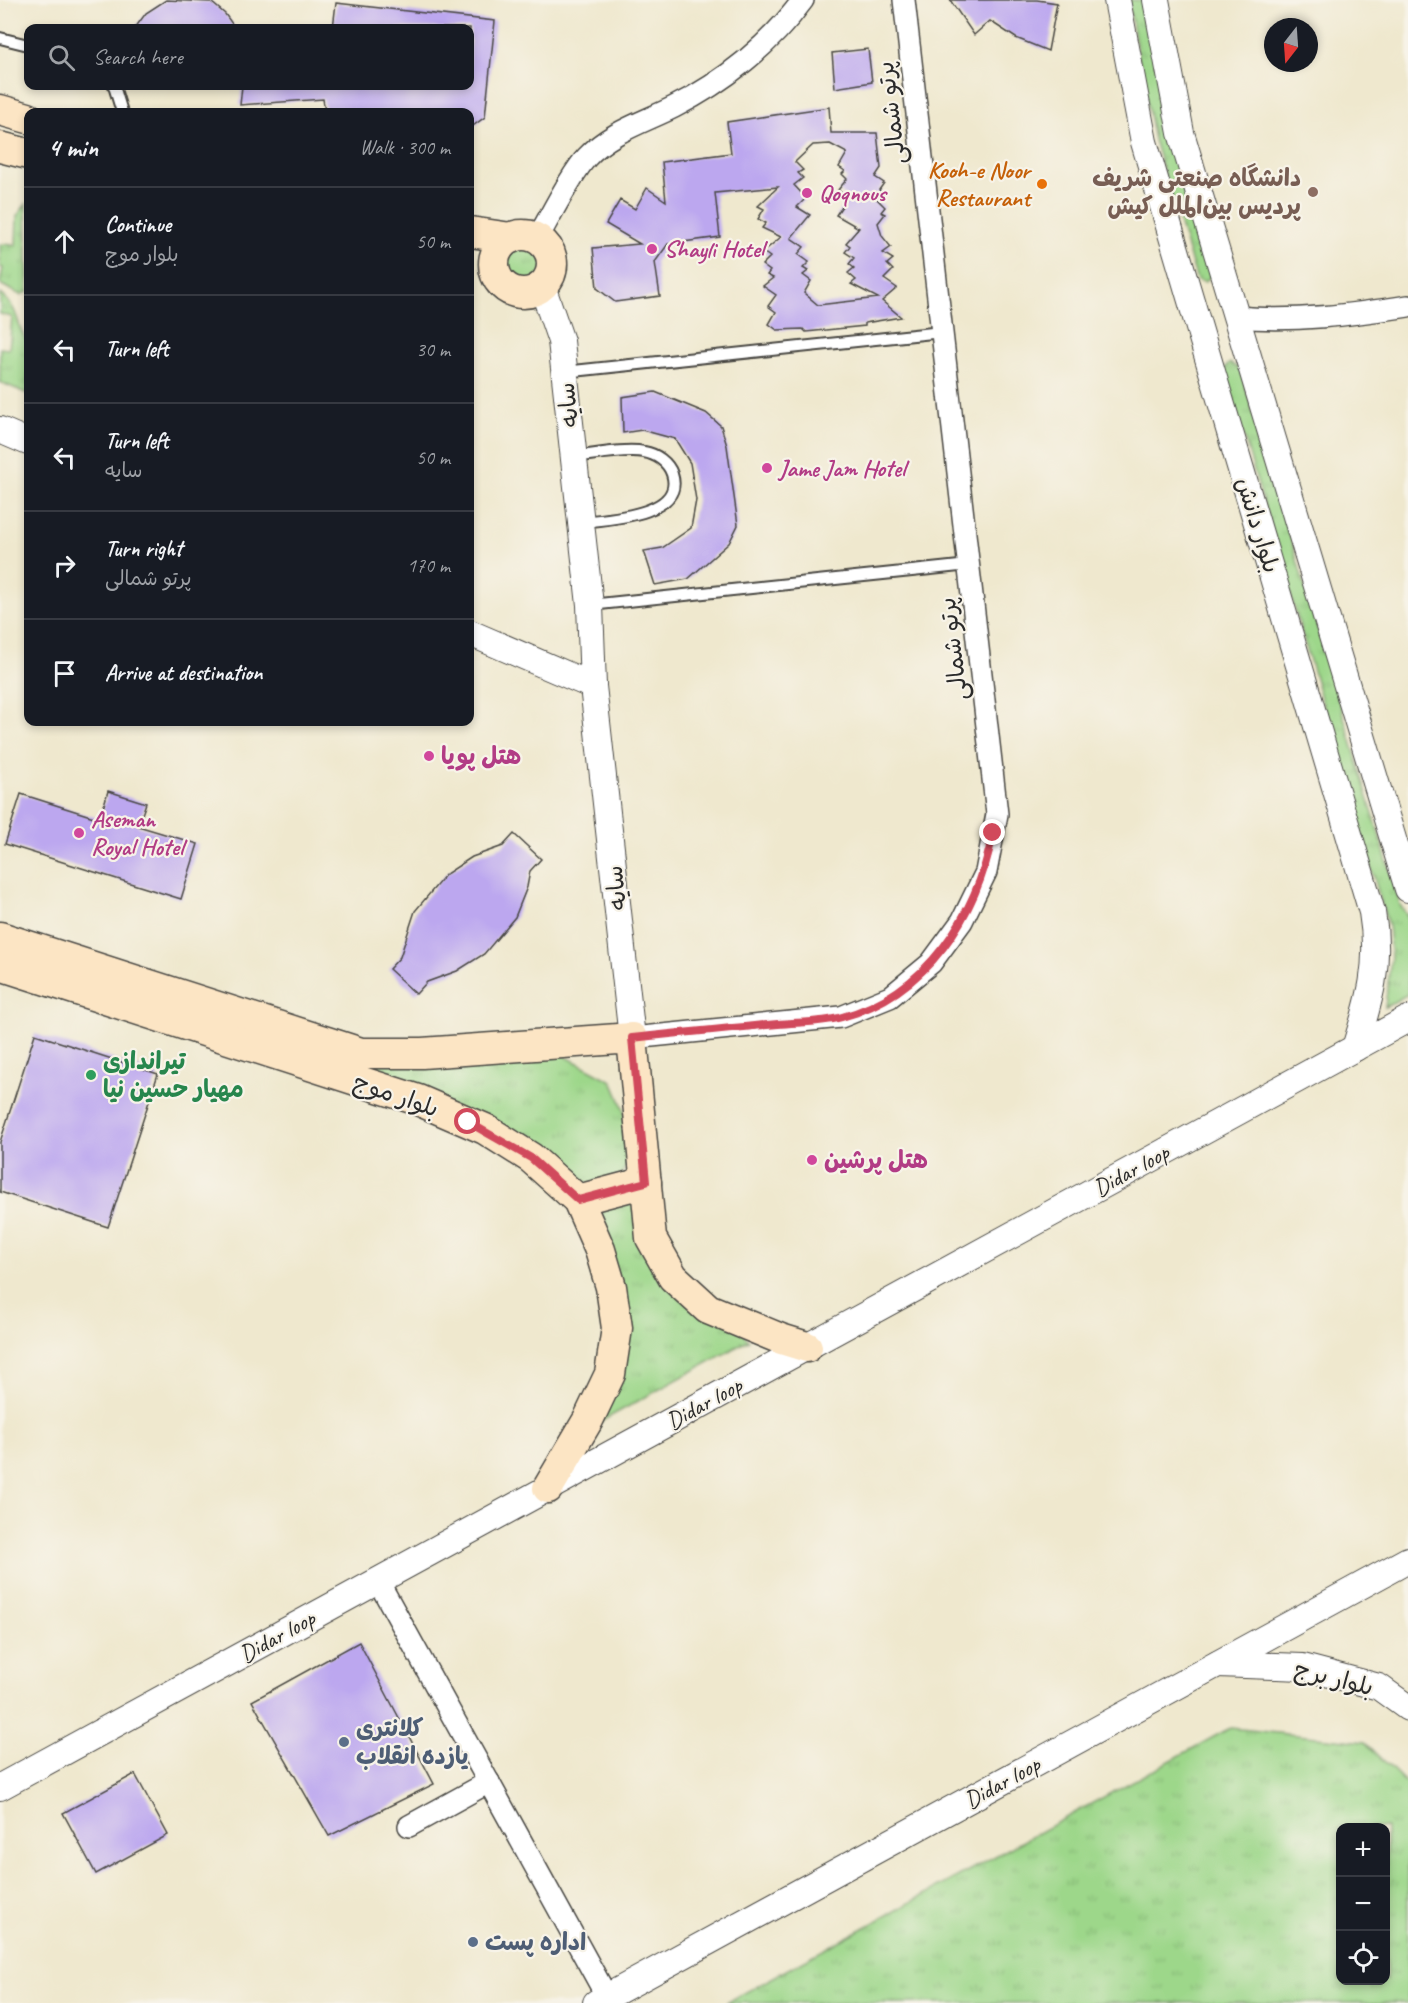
<!DOCTYPE html>
<meta charset="utf-8">
<style>
body{margin:0;font-family:Caveat,"Playpen Sans Arabic",sans-serif;background:#20242c;color:#f1f3f6}
.controls{position:absolute;right:18px;bottom:18px;display:grid;overflow:hidden;border-radius:12px;box-shadow:0 3px 9px #0003}
.controls button{width:54px;height:54px;display:grid;place-items:center;padding:0;border:0;border-bottom:2px solid #363941;background:#171b24;color:#f1f3f6;font:30px sans-serif}
.compass{position:absolute;left:1264px;top:18px;width:54px;height:54px;border-radius:50%;background:#171b24;box-shadow:0 3px 9px #0003;rotate:197deg}
.stop{position:absolute;width:18px;height:18px;margin:-14px;border:4px solid #d1495b;border-radius:50%;background:#fff}
.stop.end{background:#d1495b;border-color:#fff;box-shadow:0 2px 6px #0008}
.list{margin:0;padding:0;list-style:none}
h2{display:flex;justify-content:space-between;align-items:center;height:78px;margin:0;padding:0 24px;font-size:26px}
h2 small{font-size:20px;font-weight:400;color:#9ea1a6}
.list li{display:grid;grid-template-columns:39px 1fr auto;gap:18px;align-items:center;box-sizing:border-box;height:108px;padding:0 24px;border-top:2px solid #363941}
.list b{display:block;font-size:22px;white-space:nowrap}
.list p{margin:0;font-size:20px;white-space:nowrap;color:#9ea1a6}
.list em{font-size:20px;font-style:normal;color:#9ea1a6}
.icon{flex:none;width:33px;height:33px;fill:none;stroke:currentColor;stroke-width:2;stroke-linecap:round;stroke-linejoin:round}
.map{position:relative;flex:none;width:1408px;height:2003px;overflow:hidden}
.search{position:absolute;background:#171b24;box-shadow:0 3px 9px #0003;left:24px;top:24px;width:450px;height:66px;display:flex;align-items:center;gap:15px;box-sizing:border-box;padding:0 21px;border-radius:12px;color:#9ea1a6;font-size:22px}
.panel{position:absolute;background:#171b24;box-shadow:0 3px 9px #0003;left:24px;top:108px;width:450px;height:618px;border-radius:12px}
.map>svg:first-child{display:block}
.grass{fill:url(#grass-tufts);stroke:#64815a;stroke-width:1.5;fill-rule:evenodd}
.building{fill:#bca7ef;fill-rule:evenodd}
.lines{fill:none;stroke-linecap:round;stroke-linejoin:round}
.service-casing{stroke:#484743;stroke-width:14}
.minor-casing{stroke:#484743;stroke-width:24}
.tertiary-casing{stroke:#484743;stroke-width:28}
.secondary-casing{stroke:#484743;stroke-width:33}
.service{stroke:#fff;stroke-width:10}
.minor{stroke:#fff;stroke-width:21}
.tertiary{stroke:#fff;stroke-width:26}
.secondary{stroke:#fce5c4;stroke-width:30}
.route{stroke:#d1495b;stroke-width:8}
.food-dot{fill:#e8710a;stroke:#f7f3e8;stroke-width:2}
.education-dot{fill:#8d6e63;stroke:#f7f3e8;stroke-width:2}
.hotel-dot{fill:#d1479c;stroke:#f7f3e8;stroke-width:2}
.leisure-dot{fill:#2e9e5b;stroke:#f7f3e8;stroke-width:2}
.service-dot{fill:#5c6f8a;stroke:#f7f3e8;stroke-width:2}
.labels{text-anchor:middle;stroke-width:4.5;stroke-linejoin:round;paint-order:stroke}
.street-label{font-size:24px;fill:#2b2b2b;stroke:#f7f3e8}
.food-label{font-size:24px;font-weight:bold;fill:#c56008;stroke:#f7f3e8;text-anchor:end}
.education-label{font-size:24px;font-weight:bold;fill:#785e54;stroke:#f7f3e8;text-anchor:end}
.hotel-label{font-size:24px;font-weight:bold;fill:#b23c85;stroke:#f7f3e8;text-anchor:start}
.leisure-label{font-size:24px;font-weight:bold;fill:#27864d;stroke:#f7f3e8;text-anchor:start}
.service-label{font-size:24px;font-weight:bold;fill:#4e5e75;stroke:#f7f3e8;text-anchor:start}
</style>
<div class="map">
<svg width="1408" height="2003" viewBox="0 0 1408 2003">
<defs>
<pattern id="grass-tufts" width="24" height="20" patternUnits="userSpaceOnUse" patternTransform="scale(1.5)"><rect width="24" height="20" fill="#9dd78a"/><path d="M3 7l-1-3M5 7V3M7 7l1-3M15 17l-1-3M17 17v-4M19 17l1-3" fill="none" stroke="#87b977"/></pattern>
</defs>
<rect width="100%" height="100%" fill="#f7f3e8"/>
<filter id="ink" filterUnits="userSpaceOnUse"><feTurbulence type="fractalNoise" baseFrequency=".0167" numOctaves="2"/><feDisplacementMap in="SourceGraphic" scale="12" xChannelSelector="R" yChannelSelector="G"/><feConvolveMatrix kernelMatrix="1 2 1 2 8 2 1 2 1" color-interpolation-filters="sRGB"/></filter>
<filter id="wash" filterUnits="userSpaceOnUse"><feTurbulence type="fractalNoise" baseFrequency=".008" numOctaves="4" result="noise"/><feDisplacementMap in="SourceGraphic" scale="24" xChannelSelector="R" yChannelSelector="G"/><feGaussianBlur stdDeviation="1.35" result="paint"/><feColorMatrix in="noise" values="0 0 0 0 0 0 0 0 0 0 0 0 0 0 0 0 0 1.4 0 .05"/><feComposite in="paint" operator="in"/></filter>
<g filter="url(#wash)">
<rect width="100%" height="100%" fill="#efe8ce"/>
<g class="grass">
<polygon points="1128,0 1145,0 1211,276 1205,282 1197,280 1154,140"/>
<polygon points="26,204 28,292 20,295 0,284 3,268 0,267 0,244 16,245 17,216"/>
<circle cx="523" cy="265" r="20"/>
<path d="M0 294C24 313 13 324 28 342V394L0 382V348L9 349 12 317 0 314Z"/>
<polygon points="1230,363 1240,369 1400,905 1408,917 1408,994 1385,1007 1391,958 1388,925 1224,369"/>
<polygon points="561,1054 612,1081 624,1110 630,1158 617,1183 586,1187 346,1062"/>
<polygon points="632,1191 643,1239 749,1340 593,1426 613,1388 586,1205"/>
<path d="M1230 1728 1365 1742 1408 1785V2003H726ZM1340 1828H1386V1980H1340Z"/>
</g>
<g id="blocks">
<g class="building">
<polygon points="166,0 211,2 225,14 235,28 135,28 146,13"/>
<polygon points="950,0 1037,0 1057,3 1048,51 1016,38 990,21 974,35"/>
<polygon points="336,3 495,21 485,117 470,128 470,112 325,112 323,99 240,105 242,86 470,86 470,28 333,28"/>
<polygon points="868,49 872,82 835,88 832,53"/>
<path d="M829 107 831 133H877L881 168 875 177 884 183 879 190 883 194 877 199 885 207 881 212 885 214 878 223 882 236 891 247 883 253 893 259 887 264 893 270 884 279 897 288 882 301 901 317 865 323V326L806 332 803 329 777 330 769 324 776 312 768 306 776 295 763 286 773 278 767 275 770 271 762 265 770 257 763 252 781 237 762 228 766 223 758 219 764 209 758 206 778 187 715 193 720 237 668 244 655 262 660 296 615 302 597 288 593 248 640 244 606 224 620 200 635 209 647 188 666 201 662 162 731 153 727 122ZM830 144 847 153 839 167 845 171 842 174 847 179 838 190 844 195 842 198 846 200 836 215 859 228 846 243 850 246 845 252 854 258 849 264 854 268 848 273 856 280 851 284 878 298 818 305 804 293 811 281 803 275 808 271 803 268 809 262 798 254 804 247 791 238 810 215 797 207 806 198 794 185 803 178 798 173 803 170 795 162 813 145Z"/>
<polygon points="655,392 706,413 721,426 727,446 738,525 729,543 688,579 655,585 644,551 662,548 691,528 696,500 690,463 675,439 642,430 623,433 622,397"/>
<polygon points="108,791 146,803 138,826 198,844 181,899 5,844 21,794 100,819"/>
<polygon points="514,834 541,859 530,871 527,887 515,917 484,954 457,971 427,982 416,994 389,969 400,957 415,911 446,874 472,857 503,846"/>
<polygon points="35,1034 158,1074 108,1227 0,1192 0,1142"/>
<polygon points="359,1642 434,1784 329,1836 252,1701"/>
<polygon points="135,1774 168,1835 96,1874 63,1813"/>
</g>
</g>
</g>
<g filter="url(#ink)">
<use href="#blocks" fill-opacity="0" stroke="#484743" stroke-width="1.5"/>
<g class="lines">
<g class="service-casing">
<g id="service">
<polyline points="0,38 28,45"/>
<polyline points="114,86 122,112"/>
<polyline points="564,372 942,332"/>
<path d="M574 457C593 455 626 448 644 452 656 454 668 462 672 474 686 516 605 519 581 522"/>
<polyline points="590,605 969,565"/>
</g>
</g>
<g class="minor-casing">
<g id="minor">
<path d="M537 239C550 217 571 174 587 157 610 132 644 122 674 107 724 82 770 45 803 0"/>
<path d="M1236 317C1295 322 1350 315 1408 306"/>
<polyline points="632,1038 841,1017 890,997 931,963 962,921 986,872 997,814 904,0"/>
<polyline points="378,1581 607,1997"/>
<polyline points="409,1826 489,1782"/>
</g>
</g>
<g class="tertiary-casing">
<g id="tertiary">
<path d="M1117 0 1144 142 1372 912C1381 964 1370 1000 1355 1048"/>
<polyline points="1156,0 1181,133 1408,889"/>
<polyline points="542,286 561,341 590,605 593,686 632,1038"/>
<polyline points="0,430 28,442"/>
<polyline points="470,633 593,686"/>
<polyline points="1218,1664 1303,1667 1379,1687 1408,1708"/>
<polyline points="0,1787 1408,1019"/>
<polyline points="596,2003 1408,1560"/>
</g>
</g>
<g class="secondary-casing">
<g id="secondary">
<polyline points="0,110 28,118"/>
<polyline points="0,147 28,154"/>
<polyline points="470,232 511,238"/>
<circle cx="523" cy="264" r="29"/>
<polyline points="0,937 361,1053 422,1053 632,1038 651,1238 673,1277 708,1309 781,1339 807,1347"/>
<polyline points="0,965 418,1100 485,1129 531,1158 578,1200 600,1250 611,1287 617,1328 610,1374 588,1420 548,1488"/>
<polyline points="578,1200 646,1182"/>
</g>
</g>
<use href="#service" class="service"/>
<use href="#minor" class="minor"/>
<use href="#tertiary" class="tertiary"/>
<use href="#secondary" class="secondary"/>
</g>
</g>
<g class="lines" filter="url(#ink)">
<path class="route" d="M468 1122 531 1158 578 1200 646 1182 632 1038C681 1033 730 1028 778 1024 798 1022 822 1023 842 1017 927 994 977 915 993 833"/>
</g>
<circle class="food-dot" cx="1042" cy="184" r="6"/>
<circle class="education-dot" cx="1313" cy="192" r="6"/>
<g class="hotel-dot">
<circle cx="807" cy="193" r="6"/>
<circle cx="652" cy="249" r="6"/>
<circle cx="767" cy="468" r="6"/>
<circle cx="429" cy="756" r="6"/>
<circle cx="79" cy="833" r="6"/>
<circle cx="812" cy="1160" r="6"/>
</g>
<circle class="leisure-dot" cx="91" cy="1075" r="6"/>
<g class="service-dot">
<circle cx="344" cy="1742" r="6"/>
<circle cx="473" cy="1942" r="6"/>
</g>
<g class="labels">
<g class="street-label">
<text transform="translate(891 113) rotate(-97)" y="8">پرتو شمالی</text>
<text transform="translate(568 405) rotate(-96)" y="8">سایه</text>
<text transform="translate(1258 525) rotate(73)" y="8">بلوار دانش</text>
<text transform="translate(953 649) rotate(-97)" y="8">پرتو شمالی</text>
<text transform="translate(616 888) rotate(-96)" y="8">سایه</text>
<text transform="translate(396 1095) rotate(19)" y="8">بلوار موج</text>
<text transform="translate(1131 1170) rotate(-29)" y="8">Didar loop</text>
<text transform="translate(704 1403) rotate(-29)" y="8">Didar loop</text>
<text transform="translate(277 1636) rotate(-29)" y="8">Didar loop</text>
<text transform="translate(1334 1678) rotate(14)" y="8">بلوار برج</text>
<text transform="translate(1002 1782) rotate(-29)" y="8">Didar loop</text>
</g>
<g class="food-label">
<text x="1030" y="178">Kooh-e Noor<tspan x="1030" dy="28">Restaurant</tspan></text>
</g>
<g class="education-label">
<text x="1301" y="186">دانشگاه صنعتی شریف<tspan x="1301" dy="28">پردیس بین‌الملل کیش</tspan></text>
</g>
<g class="hotel-label">
<text x="819" y="201">Qoqnous</text>
<text x="664" y="257">Shayli Hotel</text>
<text x="779" y="476">Jame Jam Hotel</text>
<text x="441" y="764">هتل پویا</text>
<text x="91" y="827">Aseman<tspan x="91" dy="28">Royal Hotel</tspan></text>
<text x="824" y="1168">هتل پرشین</text>
</g>
<g class="leisure-label">
<text x="103" y="1069">تیراندازی<tspan x="103" dy="28">مهیار حسین نیا</tspan></text>
</g>
<g class="service-label">
<text x="356" y="1736">کلانتری<tspan x="356" dy="28">یازده انقلاب</tspan></text>
<text x="485" y="1950">اداره پست</text>
</g>
</g>
</svg>
<div class="controls">
<button>+</button>
<button>−</button>
<button><svg class="icon" aria-label="locate" viewBox="0 0 24 24"><circle cx="12" cy="12" r="6"/><path d="M12 2v4M12 18v4M2 12h4M18 12h4"/></svg></button>
</div>
<svg class="compass" viewBox="-18 -18 36 36"><path d="M0-13l5 13h-10z" fill="#e53935"/><path d="M0 13l5-13h-10z" fill="#9ea1a6"/></svg>
<div class="stop" style="left:468px;top:1122px"></div>
<div class="stop end" style="left:993px;top:833px"></div>
<div class="search"><svg class="icon" aria-label="search" viewBox="0 0 24 24"><circle cx="10" cy="10" r="6"/><path d="M15 15l6 6"/></svg>Search here</div>
<section class="panel">
<h2>4 min<small>Walk · 300 m</small></h2>
<ul class="list">
<li><svg class="icon" aria-label="ahead" viewBox="0 0 24 24"><path d="M12 20V5M6 11l6-6 6 6"/></svg><div><b>Continue</b><p>بلوار موج</p></div><em>50 m</em></li>
<li><svg class="icon" aria-label="left" viewBox="0 0 24 24"><path d="M17 20v-9H6M10 6l-5 5 5 5"/></svg><div><b>Turn left</b></div><em>30 m</em></li>
<li><svg class="icon" aria-label="left" viewBox="0 0 24 24"><path d="M17 20v-9H6M10 6l-5 5 5 5"/></svg><div><b>Turn left</b><p>سایه</p></div><em>50 m</em></li>
<li><svg class="icon" aria-label="right" viewBox="0 0 24 24"><path d="M7 20v-9h11M14 6l5 5-5 5"/></svg><div><b>Turn right</b><p>پرتو شمالی</p></div><em>170 m</em></li>
<li><svg class="icon" aria-label="arrive" viewBox="0 0 24 24"><path d="M6 21V4h12l-3 4 3 4H6"/></svg><div><b>Arrive at destination</b></div></li>
</ul>
</section>
</div>
